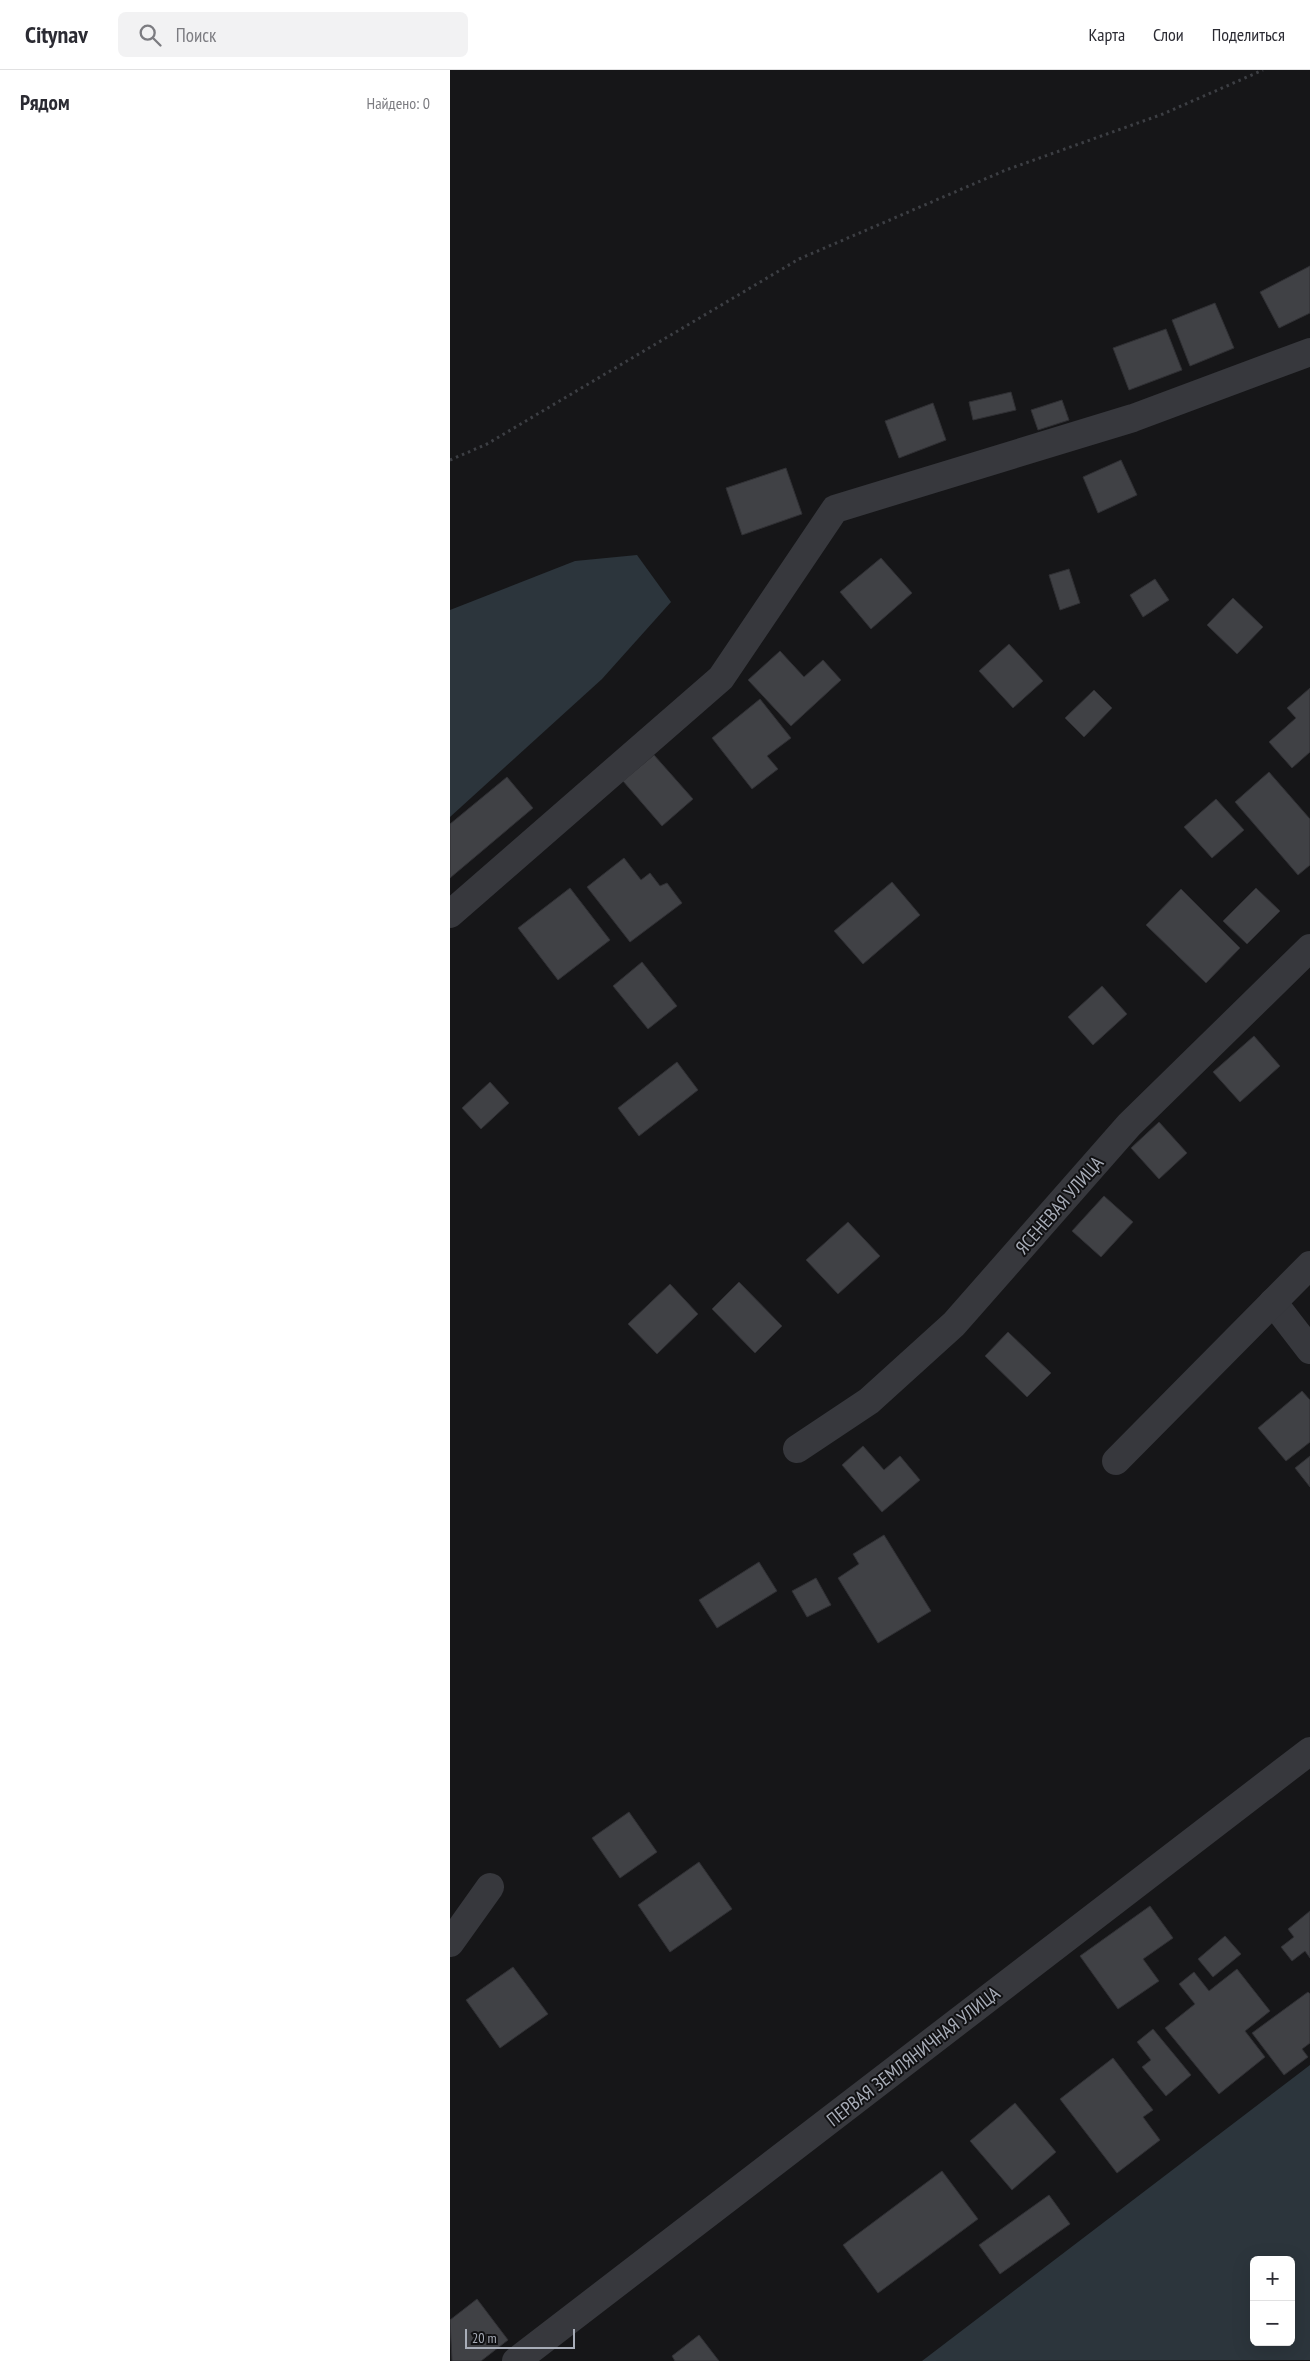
<!DOCTYPE html>
<html lang="ru">
<meta charset="utf-8">
<style>
body{margin:0;font-family:"PT Sans Narrow",sans-serif;background:#f2f2f3;color:#2b2b33}
.controls{position:absolute;right:15px;bottom:15px;display:grid;overflow:hidden;border-radius:8px;box-shadow:0 5px 20px #0002}
.controls button{width:45px;height:45px;display:grid;place-items:center;padding:0;border:0;border-bottom:1px solid #e1e1e2;background:#fff;color:#2b2b33;font:25px sans-serif}
.scale{position:absolute;left:15px;bottom:12px;width:110px;box-sizing:border-box;padding-left:5px;border:2px solid #a8adb8;border-top:0;font-size:14px;line-height:18px;white-space:nowrap;color:#a8adb8;-webkit-text-stroke:4px #111113;paint-order:stroke}
.list{margin:0;padding:0;list-style:none}
h2{display:flex;justify-content:space-between;align-items:center;height:65px;margin:0;padding:0 20px;font-size:21px}
h2 small{font-size:16px;font-weight:400;color:#7c7c81}
.icon{flex:none;width:28px;height:28px;fill:none;stroke:currentColor;stroke-width:2;stroke-linecap:round;stroke-linejoin:round}
.map{position:relative;flex:none;width:860px;height:2291px;overflow:hidden}
header{display:flex;align-items:center;gap:30px;box-sizing:border-box;height:70px;padding:0 25px;background:#fff;border-bottom:1px solid #e1e1e2}
header strong{font-size:24px}
nav{display:flex;gap:28px;margin-inline-start:auto;font-size:18px}
.search{width:350px;height:45px;background:#f2f2f3;display:flex;align-items:center;gap:12px;box-sizing:border-box;padding:0 18px;border-radius:8px;color:#7c7c81;font-size:19px}
main{display:flex}
aside{flex:1;background:#fff}
.map>svg:first-child{display:block}
.water{fill:#2c353c;fill-rule:evenodd}
.building{fill:#404145;stroke:#303034}
.lines{fill:none;stroke-linecap:round;stroke-linejoin:round}
.path{stroke:#3d3f44;stroke-width:3;stroke-dasharray:2.5 4;stroke-linecap:butt}
.minor{stroke:#37383d;stroke-width:28}
.labels{text-anchor:middle;stroke-width:4;stroke-linejoin:round;paint-order:stroke}
.street-label{font-size:19px;fill:#a8adb8;stroke:#111113}
</style>
<header>
<strong>Citynav</strong>
<div class="search"><svg class="icon" aria-label="search" viewBox="0 0 24 24"><circle cx="10" cy="10" r="6"/><path d="M15 15l6 6"/></svg>Поиск</div>
<nav><a>Карта</a><a>Слои</a><a>Поделиться</a></nav>
</header>
<main>
<aside>
<h2>Рядом<small>Найдено: 0</small></h2>
<ul class="list">
</ul>
</aside>
<div class="map">
<svg width="860" height="2291" viewBox="0 0 860 2291">
<rect width="100%" height="100%" fill="#161618"/>
<g class="water">
<polygon points="187,485 221,532 152,609 0,747 0,540 125,491"/>
<path d="M860 1995V2290L472 2291ZM804 2190H841V2272H804Z"/>
</g>
<g class="building">
<polygon points="860,196 860,243 829,258 810,222"/>
<polygon points="765,233 784,278 740,296 722,250"/>
<polygon points="716,259 732,300 679,320 663,278"/>
<polygon points="561,322 566,340 523,350 519,332"/>
<polygon points="612,330 619,350 588,360 581,340"/>
<polygon points="483,333 496,370 449,388 435,351"/>
<polygon points="671,390 687,425 648,443 633,407"/>
<polygon points="336,398 352,444 292,465 276,418"/>
<polygon points="431,488 462,523 421,559 390,522"/>
<polygon points="619,499 630,533 610,540 599,505"/>
<polygon points="705,509 719,530 693,547 680,525"/>
<polygon points="783,528 813,557 787,584 757,555"/>
<polygon points="559,574 593,611 563,638 529,601"/>
<polygon points="330,581 354,607 373,590 391,610 341,656 298,610"/>
<polygon points="860,618 860,682 842,698 819,672 846,648 837,638"/>
<polygon points="644,620 662,638 634,667 615,648"/>
<polygon points="310,629 341,668 317,686 328,699 302,719 262,668"/>
<polygon points="204,685 243,729 212,756 173,711"/>
<polygon points="819,702 860,749 860,795 848,805 785,732"/>
<polygon points="57,707 83,738 0,808 0,754"/>
<polygon points="766,729 794,760 762,788 734,757"/>
<polygon points="174,788 191,810 200,803 210,816 217,813 232,833 180,872 137,817"/>
<polygon points="442,812 470,845 413,894 384,861"/>
<polygon points="120,818 160,870 108,910 68,858"/>
<polygon points="806,818 830,841 797,874 773,851"/>
<polygon points="731,819 790,878 756,913 696,855"/>
<polygon points="192,892 227,936 198,959 163,916"/>
<polygon points="652,916 677,944 643,975 618,947"/>
<polygon points="804,966 830,996 790,1032 763,1002"/>
<polygon points="227,992 248,1020 189,1066 168,1038"/>
<polygon points="40,1012 59,1033 31,1059 12,1038"/>
<polygon points="709,1052 737,1083 709,1109 681,1078"/>
<polygon points="654,1126 683,1152 651,1187 622,1161"/>
<polygon points="398,1152 430,1186 388,1224 356,1190"/>
<polygon points="289,1212 332,1256 305,1283 262,1239"/>
<polygon points="220,1214 248,1244 207,1284 178,1254"/>
<polygon points="558,1262 601,1303 577,1327 535,1286"/>
<polygon points="852,1321 860,1330 860,1372 836,1391 808,1358"/>
<polygon points="413,1376 434,1400 450,1386 470,1410 432,1442 392,1395"/>
<polygon points="860,1386 860,1417 845,1398"/>
<polygon points="434,1465 481,1541 428,1573 388,1508 409,1494 403,1484"/>
<polygon points="309,1492 327,1521 267,1558 249,1530"/>
<polygon points="366,1508 381,1535 357,1547 342,1521"/>
<polygon points="179,1742 207,1782 170,1808 142,1768"/>
<polygon points="249,1792 282,1839 220,1882 188,1835"/>
<polygon points="700,1836 723,1868 693,1889 709,1911 668,1939 630,1886"/>
<polygon points="860,1841 860,1888 855,1881 842,1891 831,1877 844,1867 838,1859"/>
<polygon points="775,1866 791,1884 763,1907 748,1889"/>
<polygon points="63,1897 98,1944 50,1978 16,1930"/>
<polygon points="787,1899 820,1941 795,1961 815,1987 769,2024 715,1958 745,1934 729,1914 744,1902 759,1921"/>
<polygon points="858,1922 860,1924 860,1973 852,1979 858,1987 834,2005 802,1963"/>
<polygon points="703,1959 741,2005 716,2026 692,1997 701,1990 687,1972"/>
<polygon points="663,1988 703,2040 693,2047 710,2070 667,2103 610,2029"/>
<polygon points="565,2033 606,2082 562,2120 520,2071"/>
<polygon points="492,2101 528,2149 428,2223 393,2175"/>
<polygon points="599,2125 620,2154 550,2204 529,2175"/>
<polygon points="27,2229 58,2270 31,2291 2,2291 0,2250"/>
<polygon points="249,2265 269,2291 225,2291 222,2286"/>
</g>
<g class="lines">
<polyline class="path" points="0,390 37,374 349,189 556,100 713,44 813,0"/>
<g class="minor">
<polyline points="0,844 271,608 385,439 683,348 860,282"/>
<polyline points="823,1232 860,1280"/>
<polyline points="347,1379 419,1331 504,1254 679,1055 860,878"/>
<polyline points="666,1391 860,1195"/>
<polyline points="0,1873 40,1817"/>
<polyline points="66,2291 860,1681"/>
</g>
</g>
<g class="labels">
<g class="street-label">
<text transform="translate(609 1135) rotate(-49)" y="7">ЯСЕНЕВАЯ УЛИЦА</text>
<text transform="translate(463 1986) rotate(-38)" y="7">ПЕРВАЯ ЗЕМЛЯНИЧНАЯ УЛИЦА</text>
</g>
</g>
</svg>
<div class="controls">
<button>+</button>
<button>−</button>
</div>
<div class="scale">20 m</div>
</div>
</main>
